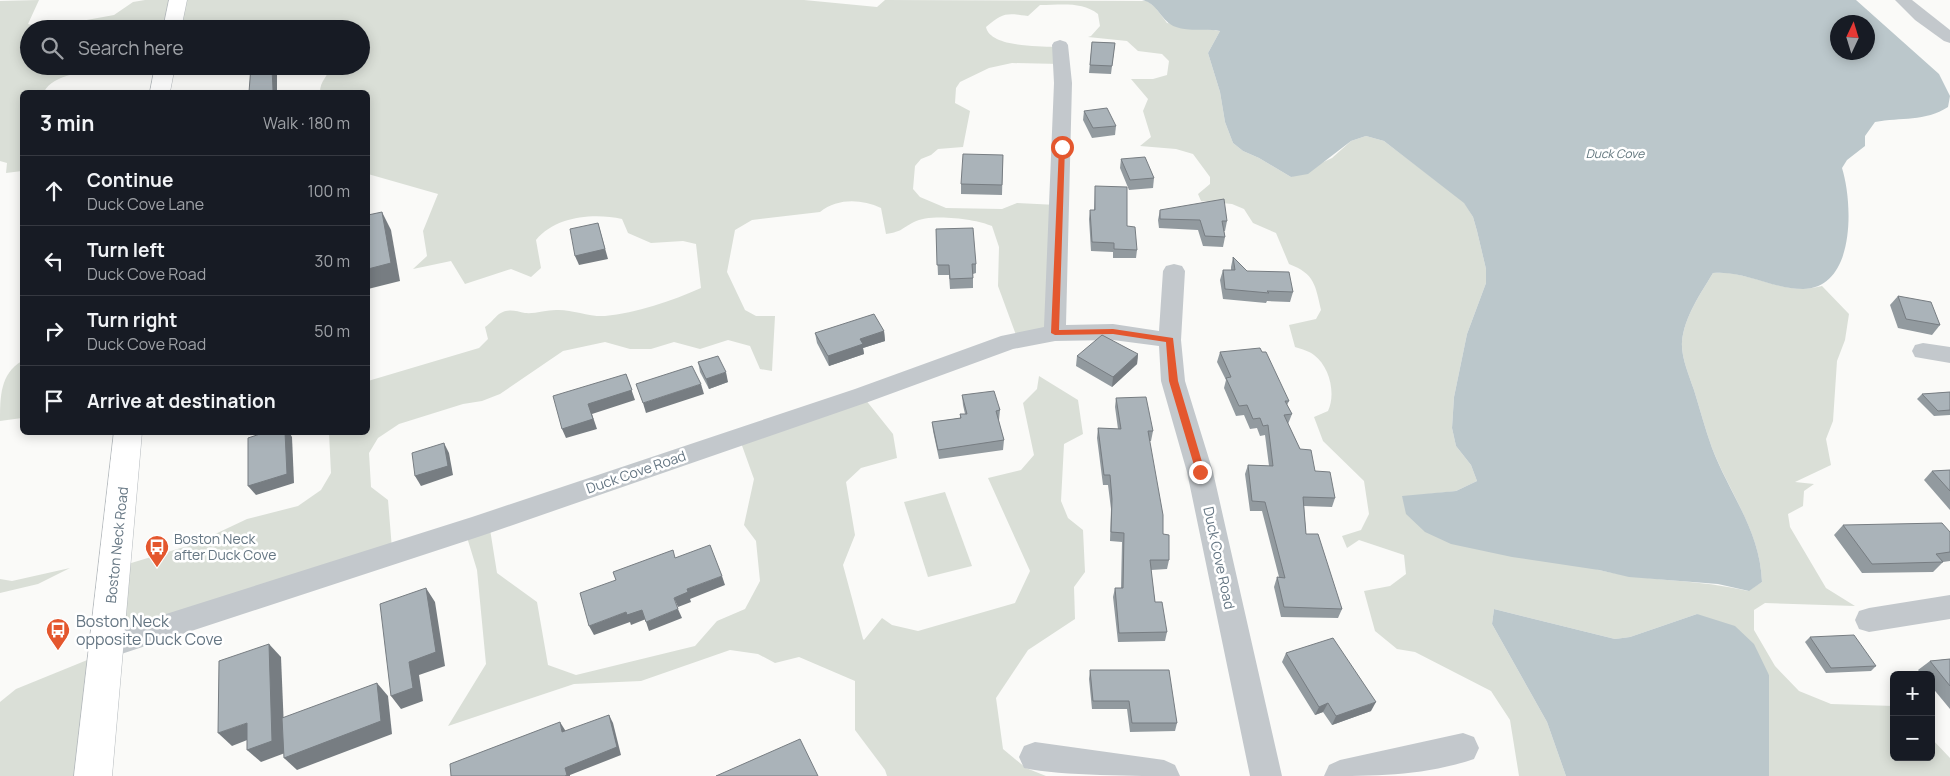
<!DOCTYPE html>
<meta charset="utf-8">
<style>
body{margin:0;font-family:Manrope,sans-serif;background:#242831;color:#f1f3f6}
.controls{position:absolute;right:15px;bottom:15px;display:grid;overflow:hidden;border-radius:8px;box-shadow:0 2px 12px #0003}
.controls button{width:45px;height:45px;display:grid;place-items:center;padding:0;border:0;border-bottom:1px solid #363941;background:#171b24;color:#f1f3f6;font:25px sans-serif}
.compass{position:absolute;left:1830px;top:15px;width:45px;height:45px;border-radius:50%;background:#171b24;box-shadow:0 2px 12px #0003;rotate:4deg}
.stop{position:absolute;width:15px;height:15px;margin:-11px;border:4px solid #e4572e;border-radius:50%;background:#fff}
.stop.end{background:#e4572e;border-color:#fff;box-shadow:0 1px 5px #0008}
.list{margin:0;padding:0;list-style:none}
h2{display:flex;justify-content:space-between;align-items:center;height:65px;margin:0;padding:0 20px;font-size:21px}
h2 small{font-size:16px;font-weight:400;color:#9ea1a6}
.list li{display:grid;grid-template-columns:32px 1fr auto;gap:15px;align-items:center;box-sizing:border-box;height:70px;padding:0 20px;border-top:1px solid #363941}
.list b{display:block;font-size:19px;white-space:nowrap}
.list p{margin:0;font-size:16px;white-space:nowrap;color:#9ea1a6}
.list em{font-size:16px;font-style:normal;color:#9ea1a6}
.icon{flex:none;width:28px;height:28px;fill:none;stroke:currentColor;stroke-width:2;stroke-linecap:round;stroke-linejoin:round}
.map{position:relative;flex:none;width:1950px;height:776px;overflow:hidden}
.search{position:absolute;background:#171b24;box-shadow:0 2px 12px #0003;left:20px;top:20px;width:350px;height:55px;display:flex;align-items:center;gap:12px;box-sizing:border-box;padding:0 18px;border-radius:28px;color:#9ea1a6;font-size:19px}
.panel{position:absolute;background:#171b24;box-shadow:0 2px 12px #0003;left:20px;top:90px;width:350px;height:345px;border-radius:8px}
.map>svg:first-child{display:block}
.green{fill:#dadfd7}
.water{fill:#bbc7cb;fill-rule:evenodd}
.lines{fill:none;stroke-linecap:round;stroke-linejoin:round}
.major-casing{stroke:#b5babe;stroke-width:1}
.minor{fill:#c3c8cc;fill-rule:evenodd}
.major{fill:#fff;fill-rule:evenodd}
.wall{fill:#929a9f}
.shaded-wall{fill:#777d82}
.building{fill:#aab3b9;stroke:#777d82}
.route{fill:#e4572e}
.labels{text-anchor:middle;stroke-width:5;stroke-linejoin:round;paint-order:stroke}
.far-water-label{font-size:12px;font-style:italic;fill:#60757c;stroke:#fff}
.street-label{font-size:14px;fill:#657683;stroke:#fff}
.poi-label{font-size:14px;fill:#657683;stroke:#fff;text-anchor:start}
.near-poi-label{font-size:16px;fill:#657683;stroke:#fff;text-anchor:start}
</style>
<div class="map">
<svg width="1950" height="776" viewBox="0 0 1950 776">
<rect width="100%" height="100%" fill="#fafaf8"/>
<g class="green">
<path d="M39 0 28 24 43 28 114 15 133 2 145 0H804L877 7 885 0 1147 1 1155 7 1167 23 1220 31 1208 53 1220 92 1225 122 1233 143 1243 151 1259 158 1291 177 1332 158 1351 141 1366 136 1384 141 1464 202 1473 217 1477 231 1486 269V283L1467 334 1454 397 1452 428 1456 446 1471 465 1477 481 1456 491 1402 497 1599 570C1648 582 1699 579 1748 591L1762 582C1760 531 1730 494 1712 448 1705 429 1700 409 1694 390 1689 375 1681 357 1682 342 1684 317 1701 293 1713 273 1743 270 1772 288 1802 289 1808 289 1816 287 1822 286L1849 314 1845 340 1837 361 1833 421 1826 439 1831 465 1795 482 1814 484 1804 491 1803 506 1788 514 1790 527 1826 588 1855 606 1765 603 1754 610V630L1775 666 1799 691 1831 704 1894 706V757H1931V738L1950 758V776H1769V675L1697 614 1630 637 1615 639 1494 609 1492 624 1547 722 1566 776H1519L1510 720 1491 691 1415 652 1397 649 1375 631 1364 591 1390 586 1406 574 1404 555 1359 540 1347 548 1342 536 1361 530 1369 514 1364 481 1323 441 1314 417 1328 411C1336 394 1330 367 1314 355 1309 351 1301 349 1295 347L1289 325 1316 319 1321 310C1315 285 1315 274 1289 264L1276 233 1253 223 1244 209 1232 204 1201 201 1198 194 1210 184V177L1193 154 1176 149 1140 146 1151 137 1143 111 1148 99 1131 79H1153L1167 75 1169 61 1162 54 1138 51 1127 41 1088 37 1091 36 1100 26 1098 14C1082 1 1060 5 1040 5L1028 16C1007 13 1003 12 986 27 990 47 1037 46 1054 47L1060 64 1012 63 989 68 960 82 956 88 955 103 970 111 963 147 938 149 931 155 921 159 915 166 913 189 920 197 946 208 1002 209 1017 203 1057 205 1054 328 1016 335 998 286 999 247 992 226C976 219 930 213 914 222 900 229 904 231 886 234L881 208C861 199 838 198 820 212L752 220 735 230 727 272 745 310 756 316H775L772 371 760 369 750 346 728 340 700 349 674 342 651 349H630L605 342 563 351 500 394 482 401 463 404 399 424 378 438 369 453 371 487 388 500 392 549 120 640 118 567 194 544 247 519 298 506 321 490 331 473 329 433 368 432V381L479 348 488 339 485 327C491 323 494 318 499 314 508 308 516 311 525 313 535 314 546 310 556 310 571 309 589 317 605 316 636 313 672 301 701 288L696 244 683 241 651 243 628 233 622 219C594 213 556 216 536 240L541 268 531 277 511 269 465 284 451 261 413 269 427 256 423 231 438 194 368 174V92H320C320 81 328 77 330 66H361V29H29V66H106C88 73 53 73 44 92H22V171L6 173 7 163 0 161V1Z"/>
<path d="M22 361V418L0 421C0 397 0 374 22 361Z"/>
<polygon points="1039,376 1078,400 1083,434 1064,444 1061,501 1068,518 1083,530 1085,572 1074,587 1075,619 1028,650 996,698 1003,749 1026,768 1046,776 887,776 885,770 855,730 855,681 799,657 775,663 758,654 730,650 641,681 574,684 448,726 486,664 477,570 466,534 489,523 497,573 537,602 548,665 576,675 695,646 717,621 745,609 760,581 756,541 744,525 754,479 740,440 861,394 893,434 897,458 861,468 846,482 855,535 843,565 863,639 864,640 882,618 892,625 918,631 1015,603 1030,571 988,478 1021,470 1034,455 1023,403 1037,389"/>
<polygon points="945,492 972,566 928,577 904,502"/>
<polygon points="70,568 38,584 0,593 0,579 12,581"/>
<polygon points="102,654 93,776 0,776 0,702 16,689"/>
</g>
<g class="water">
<path d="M1142 0H1856L1939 74 1950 96 1948 107C1925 122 1901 117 1875 122L1865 136V146L1847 160 1842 168C1853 203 1856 288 1803 289 1772 289 1744 270 1713 273 1701 293 1684 317 1682 342 1681 357 1689 375 1694 390 1700 409 1705 429 1712 448 1730 495 1760 530 1762 582L1749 591 1718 584 1629 577 1599 570 1512 557 1451 544 1425 532 1406 514 1402 496 1456 491 1477 481 1471 465 1456 446 1452 428 1454 397 1467 334 1486 283V269L1477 231 1473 217 1464 203 1384 141 1366 136 1351 141 1308 174 1291 177 1259 158 1243 151 1233 143 1225 122 1220 92 1208 53 1220 31C1206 28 1189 32 1176 27 1161 22 1158 3 1142 0ZM1868 22V52H1838V22Z"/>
<polygon points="1494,609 1615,639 1630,637 1697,614 1735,626 1754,644 1769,675 1769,776 1566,776 1547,722 1492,624"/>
</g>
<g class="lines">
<g class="major-casing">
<g id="major">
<polygon points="169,0 187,0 181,29 163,29"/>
<polygon points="155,66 175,66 170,92 150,92"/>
<polygon points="114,432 142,432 112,776 74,776"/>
</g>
</g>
<g class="minor">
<polygon points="1895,0 1912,0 1950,30 1950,43 1944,41 1915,20"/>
<polygon points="1060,40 1066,42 1068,45 1072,83 1066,325 1113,324 1159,331 1163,271 1166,266 1174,264 1182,266 1185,271 1181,340 1185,381 1213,472 1282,776 1250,776 1187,472 1161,381 1159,346 1113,340 1055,341 1013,349 871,401 481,536 106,659 96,655 91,646 96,637 106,633 472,517 855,389 1001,336 1044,327 1054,83 1052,45 1054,42"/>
<polygon points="1923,343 1950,347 1950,363 1915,357 1912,351 1915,345"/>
<polygon points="1950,595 1950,619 1869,632 1859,629 1855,620 1859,611 1869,608"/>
<path d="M1463 733 1474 737 1479 748 1474 759C1423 776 1377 776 1324 776L1329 765 1340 760Z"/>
<path d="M1035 742 1164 760 1175 765 1180 776C1137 776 1062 776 1024 768L1019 757 1024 746Z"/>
</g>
<use href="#major" class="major"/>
</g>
<g class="wall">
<polygon points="1092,42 1115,43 1111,74 1089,73"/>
<polygon points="1084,111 1116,126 1115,135 1092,138 1083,120"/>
<polygon points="1003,155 1002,195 961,194 961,184"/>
<polygon points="1121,159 1154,178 1153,188 1129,190 1120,168"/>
<polygon points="1095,186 1127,226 1137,250 1136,258 1113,258 1113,252 1091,251 1089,219 1090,210 1094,210"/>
<polygon points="1160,210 1227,221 1225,231 1224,231 1225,237 1223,247 1203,246 1198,230 1159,228 1158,220"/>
<polygon points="936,229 976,264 976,273 973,274 973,288 950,289 949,275 938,275"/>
<polygon points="1233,257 1247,271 1293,292 1290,302 1267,301 1266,303 1223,299 1220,280 1223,270 1231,270 1231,267"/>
<polygon points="1898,296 1940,325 1932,335 1898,328 1890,305"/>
<polygon points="884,331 885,341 863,348 864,354 829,366 817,343 815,333"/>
<polygon points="1220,352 1289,401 1287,405 1292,414 1288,424 1300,449 1315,471 1335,498 1332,507 1304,506 1306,534 1342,609 1338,618 1281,617 1274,587 1277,577 1279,577 1262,511 1250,511 1245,474 1248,465 1269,466 1265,435 1260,436 1257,428 1250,429 1244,415 1236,416 1224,388 1226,380 1217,362"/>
<polygon points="1138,354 1137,364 1112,387 1076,366 1077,356"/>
<polygon points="698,362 728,382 709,389 700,372"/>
<polygon points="1950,392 1950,415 1934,416 1917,399 1922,394"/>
<polygon points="962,395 1000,410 999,420 998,420 1004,440 1003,450 939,459 933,431 932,422 960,418 960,414 965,414 963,405"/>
<polygon points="1116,398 1153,431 1151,441 1149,441 1163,534 1169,560 1167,569 1151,570 1155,602 1167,632 1165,641 1118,642 1113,597 1115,588 1121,588 1122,542 1110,541 1111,509 1108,485 1103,485 1097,438 1098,428 1118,429 1115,407"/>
<polygon points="1950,470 1950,510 1924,480 1932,471"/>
<polygon points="1843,525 1950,532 1950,561 1943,562 1933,572 1862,573 1834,535"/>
<polygon points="1810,637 1876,666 1871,671 1826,673 1805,642"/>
<polygon points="1286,653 1371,711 1332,725 1323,712 1315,715 1282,662"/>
<polygon points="1950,659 1950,709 1931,686 1931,675 1922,675 1918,670 1930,661"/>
<polygon points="1090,670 1177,723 1175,731 1130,732 1127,709 1092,709 1089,679"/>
</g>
<g class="shaded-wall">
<polygon points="272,66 277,66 277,92 273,92"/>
<polygon points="382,212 391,230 400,281 368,289 368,269"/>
<polygon points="598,223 608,259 579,265 575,256"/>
<polygon points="884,331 885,341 863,348 864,354 829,366 828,356 860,339"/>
<polygon points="1138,354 1137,364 1112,387 1113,377"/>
<polygon points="726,372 728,382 709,389 706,379"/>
<polygon points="626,374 635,400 592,414 597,429 566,438 562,429 588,404"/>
<polygon points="701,384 704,394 646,413 643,403"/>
<polygon points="285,432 289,432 292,437 294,483 256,495 248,486"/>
<polygon points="444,443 449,453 453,475 421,486 415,476"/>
<polygon points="722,576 725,585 690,599 691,602 678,607 674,598 687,589"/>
<polygon points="426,588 435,602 445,666 419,675 423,701 401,709 391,696 409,662"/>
<polygon points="678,609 682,618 649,631 646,622"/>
<polygon points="642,610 646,619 631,625 630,622 594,635 589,626 626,612"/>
<polygon points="269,644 281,657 285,753 261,762 247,750"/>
<polygon points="377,683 388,696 392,734 297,770 284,758"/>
<polygon points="1376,702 1371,711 1332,725 1336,716"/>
<polygon points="1328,703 1323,712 1315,715 1319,707"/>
<polygon points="609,715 613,723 621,755 570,775 570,776 565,776 565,768"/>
<polygon points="560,722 565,730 567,740 562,732"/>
<polygon points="247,723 260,735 232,746 218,733"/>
</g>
<g class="building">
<polygon points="1092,42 1115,43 1112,66 1090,65"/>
<polygon points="251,66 272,66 273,92 249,92"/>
<polygon points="1107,108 1116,126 1093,128 1084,111"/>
<polygon points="963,154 1003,155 1002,185 961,184"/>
<polygon points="1145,157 1154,178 1130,180 1121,159"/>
<polygon points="1095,186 1127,187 1127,226 1135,227 1137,250 1114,249 1114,243 1092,242 1090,210 1095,210"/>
<polygon points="1224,199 1227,221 1222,221 1225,237 1205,236 1200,220 1160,219 1160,210"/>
<polygon points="382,212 391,263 368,269 368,215"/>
<polygon points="598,223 605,249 575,256 570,229"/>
<polygon points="973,228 976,264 972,264 973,278 950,279 949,265 937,265 936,229"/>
<polygon points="1233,257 1247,271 1289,272 1293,292 1267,291 1269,293 1225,289 1223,270 1235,270"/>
<polygon points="1898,296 1931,302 1940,325 1906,319"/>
<polygon points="874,314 884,331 860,339 863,344 828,356 815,333"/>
<polygon points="1102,335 1138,354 1113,377 1077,356"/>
<polygon points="1260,348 1262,352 1266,352 1289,401 1285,401 1292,414 1284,415 1300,449 1311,450 1315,471 1330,472 1335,498 1303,497 1306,534 1318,534 1342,609 1284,607 1277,577 1285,578 1265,502 1252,501 1248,465 1273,466 1268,425 1263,426 1260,418 1253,419 1247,405 1239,406 1226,378 1231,377 1220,352"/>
<polygon points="718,356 726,372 706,379 698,362"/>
<polygon points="692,366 701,384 643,403 636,384"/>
<polygon points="626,374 632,390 588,404 593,419 562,429 553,396"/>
<polygon points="994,391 1000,410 996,411 1004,440 938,450 932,422 961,418 960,414 967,414 962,395"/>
<polygon points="1950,392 1950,410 1938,411 1922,394"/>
<polygon points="1146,397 1153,431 1148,431 1163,515 1163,534 1169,535 1169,560 1150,560 1155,602 1162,602 1167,632 1119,633 1115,588 1123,588 1124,533 1111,532 1112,499 1110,475 1104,475 1098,428 1121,429 1116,398"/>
<polygon points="266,432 285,432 287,474 248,486 248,438"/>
<polygon points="444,443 448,466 415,476 412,453"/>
<polygon points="1950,470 1950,491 1932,471"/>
<polygon points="1942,523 1950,532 1950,552 1936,554 1943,562 1872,564 1843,525"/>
<polygon points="710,545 722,576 687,589 688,592 674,598 678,609 646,622 642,610 627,615 626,612 589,626 580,593 616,580 613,572 673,550 675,558"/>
<polygon points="426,588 436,652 409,662 413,688 391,696 380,604"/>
<polygon points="1854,635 1876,666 1831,668 1810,637"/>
<polygon points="1333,638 1376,702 1336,716 1328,703 1319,707 1286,653"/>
<polygon points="269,644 272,741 247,750 247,723 218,733 219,661"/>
<polygon points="1950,659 1950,686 1930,661"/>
<polygon points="1090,670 1169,670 1177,723 1132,723 1129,701 1093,701"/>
<polygon points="377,683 381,721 284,758 282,718"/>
<polygon points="609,715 617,747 565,768 567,775 565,776 451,776 450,764 560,722 562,732"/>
<polygon points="800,739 818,776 716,776"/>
</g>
<polygon class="route" points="1062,145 1065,147 1059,330 1113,329 1173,338 1178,381 1205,472 1203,474 1197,474 1196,472 1169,381 1166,342 1113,334 1055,335 1051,333 1059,147"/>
<defs>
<g id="bus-pin" transform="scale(1.25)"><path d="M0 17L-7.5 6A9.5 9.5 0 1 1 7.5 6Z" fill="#e4572e" stroke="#fff"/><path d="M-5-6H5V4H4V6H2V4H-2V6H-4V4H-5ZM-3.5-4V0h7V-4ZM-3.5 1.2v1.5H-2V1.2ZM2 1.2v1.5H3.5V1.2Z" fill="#fff"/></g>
</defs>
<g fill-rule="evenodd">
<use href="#bus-pin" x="157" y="547"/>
<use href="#bus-pin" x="58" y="630"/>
</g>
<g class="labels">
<g class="far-water-label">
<text x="1615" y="158">Duck Cove</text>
</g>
<g class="street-label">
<text transform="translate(636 472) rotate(-19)" y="5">Duck Cove Road</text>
<text transform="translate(117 545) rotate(-84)" y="5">Boston Neck Road</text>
<text transform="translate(1219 558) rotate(78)" y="5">Duck Cove Road</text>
</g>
<g class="poi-label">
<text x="174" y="544">Boston Neck<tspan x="174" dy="16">after Duck Cove</tspan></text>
</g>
<g class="near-poi-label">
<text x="76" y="627">Boston Neck<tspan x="76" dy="18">opposite Duck Cove</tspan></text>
</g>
</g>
</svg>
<div class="controls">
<button>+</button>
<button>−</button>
</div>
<svg class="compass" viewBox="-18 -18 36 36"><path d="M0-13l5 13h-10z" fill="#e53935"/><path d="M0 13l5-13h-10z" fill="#9ea1a6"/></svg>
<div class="stop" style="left:1062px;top:147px"></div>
<div class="stop end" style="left:1200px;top:472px"></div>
<div class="search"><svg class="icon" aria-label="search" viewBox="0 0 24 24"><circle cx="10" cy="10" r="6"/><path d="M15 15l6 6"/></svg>Search here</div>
<section class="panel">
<h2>3 min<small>Walk · 180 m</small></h2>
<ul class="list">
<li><svg class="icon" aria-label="ahead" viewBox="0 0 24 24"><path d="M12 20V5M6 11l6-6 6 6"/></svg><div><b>Continue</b><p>Duck Cove Lane</p></div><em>100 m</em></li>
<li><svg class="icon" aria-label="left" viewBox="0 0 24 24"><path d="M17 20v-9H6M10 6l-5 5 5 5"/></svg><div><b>Turn left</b><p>Duck Cove Road</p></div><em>30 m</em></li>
<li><svg class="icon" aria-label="right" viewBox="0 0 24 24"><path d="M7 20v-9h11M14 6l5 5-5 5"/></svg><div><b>Turn right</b><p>Duck Cove Road</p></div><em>50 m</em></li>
<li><svg class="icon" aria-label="arrive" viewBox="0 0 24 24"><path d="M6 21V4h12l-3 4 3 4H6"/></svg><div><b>Arrive at destination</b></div></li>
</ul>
</section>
</div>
